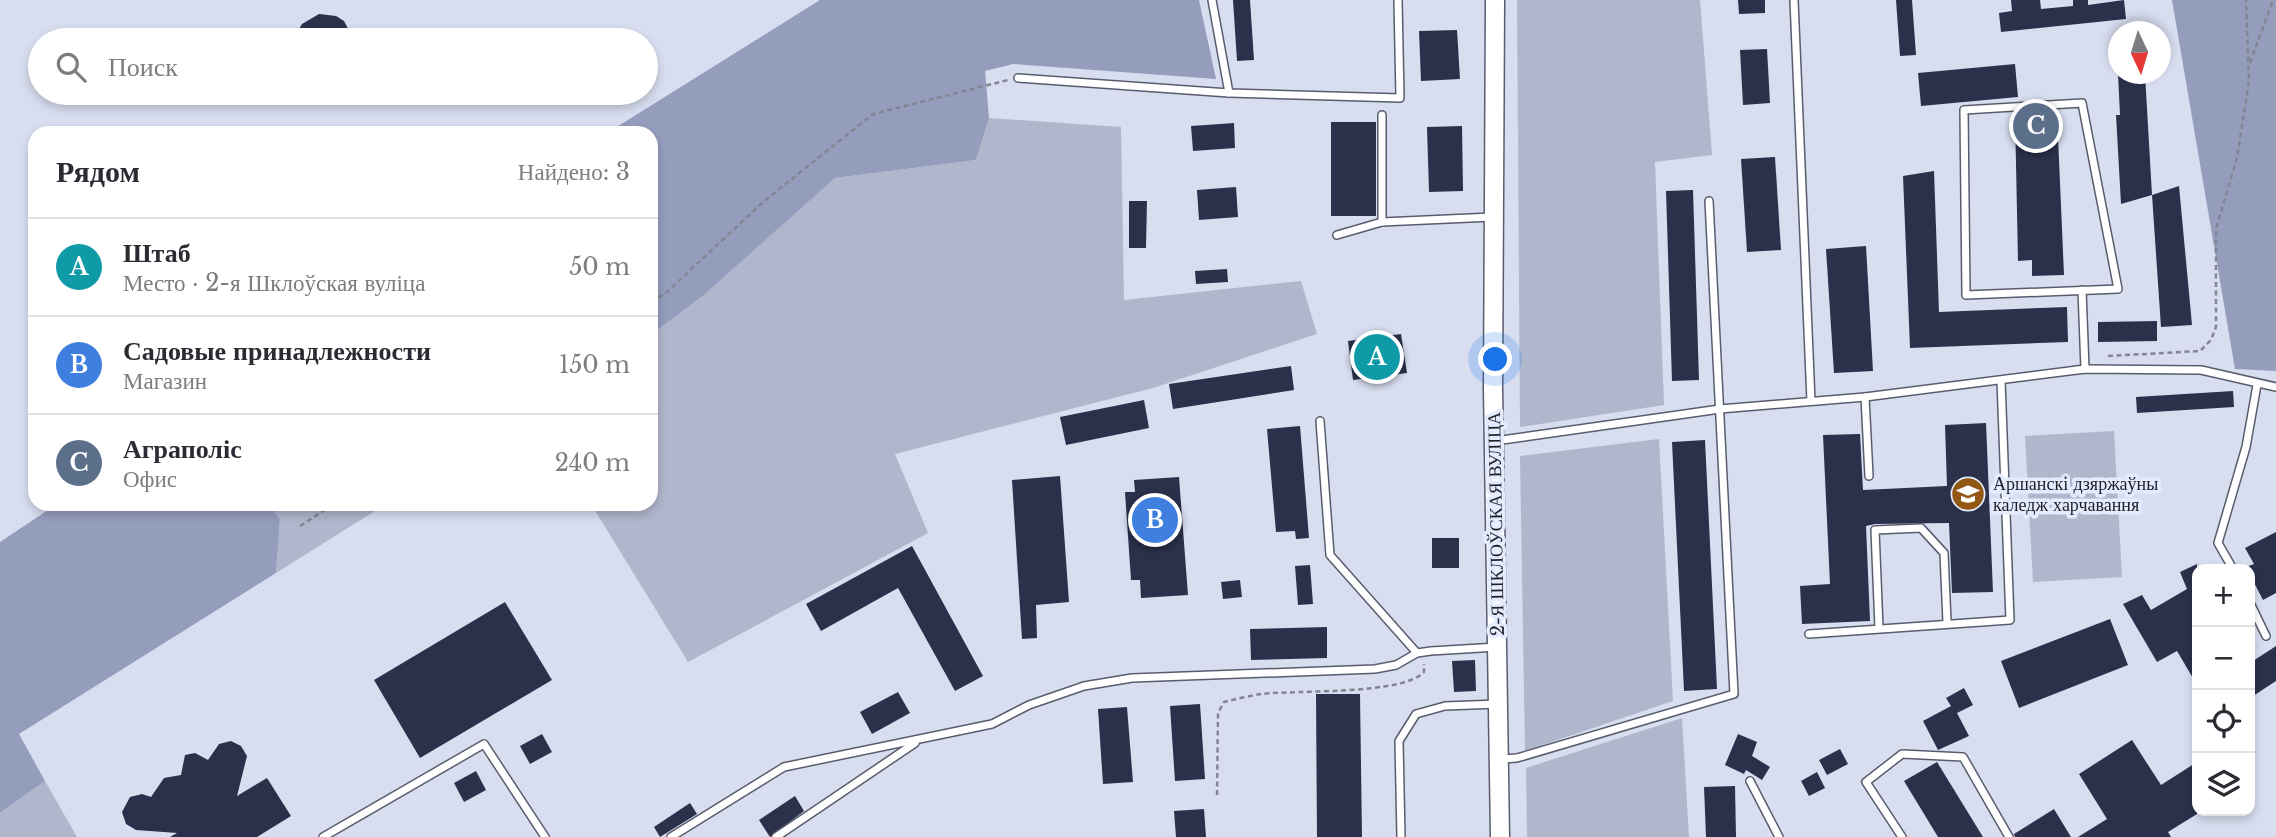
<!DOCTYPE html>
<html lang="ru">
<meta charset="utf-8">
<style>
body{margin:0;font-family:"Libre Baskerville",serif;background:#f2f2f3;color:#2b2b33}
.controls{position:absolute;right:21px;bottom:21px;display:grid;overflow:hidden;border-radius:14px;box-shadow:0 4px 10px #0003}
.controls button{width:63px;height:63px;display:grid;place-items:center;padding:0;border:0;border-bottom:2px solid #e1e1e2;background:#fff;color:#2b2b33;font:35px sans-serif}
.compass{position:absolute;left:2108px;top:21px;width:63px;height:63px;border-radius:50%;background:#fff;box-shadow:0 4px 10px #0003;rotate:176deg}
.you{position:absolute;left:1496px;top:360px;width:24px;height:24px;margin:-18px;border:5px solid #fff;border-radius:50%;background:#1a73e8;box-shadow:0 0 0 10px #1a73e833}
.badge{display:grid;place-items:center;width:46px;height:46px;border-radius:50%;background:#915713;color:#fff;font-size:23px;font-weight:700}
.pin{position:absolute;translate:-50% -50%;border:4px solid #fff;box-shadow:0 2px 7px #0006}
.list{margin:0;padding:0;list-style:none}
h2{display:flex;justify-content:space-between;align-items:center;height:91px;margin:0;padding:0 28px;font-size:30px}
h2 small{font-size:23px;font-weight:400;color:#7c7c81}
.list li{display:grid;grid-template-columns:46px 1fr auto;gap:21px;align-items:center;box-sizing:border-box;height:98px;padding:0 28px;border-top:2px solid #e1e1e2}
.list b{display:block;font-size:26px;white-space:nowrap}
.list p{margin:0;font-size:23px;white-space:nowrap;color:#7c7c81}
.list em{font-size:23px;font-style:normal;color:#7c7c81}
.icon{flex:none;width:38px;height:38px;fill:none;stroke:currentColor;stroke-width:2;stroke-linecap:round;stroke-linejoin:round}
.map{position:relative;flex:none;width:2276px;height:837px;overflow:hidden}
.search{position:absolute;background:#fff;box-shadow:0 4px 10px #0003;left:28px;top:28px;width:630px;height:77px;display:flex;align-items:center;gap:18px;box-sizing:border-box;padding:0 24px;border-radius:38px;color:#7c7c81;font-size:26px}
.panel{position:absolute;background:#fff;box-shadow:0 4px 10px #0003;left:28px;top:126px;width:630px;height:385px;border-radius:21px}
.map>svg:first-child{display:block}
.green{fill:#b0b6cc}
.forest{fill:#959dbd}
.building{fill:#2b314b}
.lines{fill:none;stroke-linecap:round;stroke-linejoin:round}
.service-casing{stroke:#585d6d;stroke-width:10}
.tertiary-casing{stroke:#585d6d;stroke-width:21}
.path{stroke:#828692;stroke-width:2.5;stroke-dasharray:5 3.5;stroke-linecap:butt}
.service{stroke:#fff;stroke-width:7}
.tertiary{stroke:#fff;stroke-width:18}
.labels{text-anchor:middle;stroke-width:7;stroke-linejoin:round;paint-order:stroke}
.poi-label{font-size:18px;fill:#1e2026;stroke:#e5ebfe;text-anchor:start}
.street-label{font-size:18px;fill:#1e2026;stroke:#e5ebfe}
</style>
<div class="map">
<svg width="2276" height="837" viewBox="0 0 2276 837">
<rect width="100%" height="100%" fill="#d8def0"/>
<g class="green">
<polygon points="1517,0 1700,0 1712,155 1655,162 1664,405 1520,427"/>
<polygon points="989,118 1121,127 1124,300 1301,281 1317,334 1153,388 895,454 928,533 688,662 591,504 651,504 651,335 704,295 835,178 976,160"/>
<polygon points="2114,431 2122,577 2033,582 2025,436"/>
<polygon points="1659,439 1673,701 1525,751 1520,456"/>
<polygon points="268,504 386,504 276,573 280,519"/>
<polygon points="1682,718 1689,837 1527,837 1526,768"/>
<polygon points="45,781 77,837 0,837 0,813"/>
</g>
<g class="forest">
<polygon points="820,0 1199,0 1216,79 1013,64 985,71 989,118 976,160 835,178 704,295 651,335 651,133 607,133"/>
<polygon points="2172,0 2276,0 2276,371 2235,369"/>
<polygon points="57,504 268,504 280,519 276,573 19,734 45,781 0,813 0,542"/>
</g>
<g class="building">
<polygon points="1233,0 1250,0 1254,60 1237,61"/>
<polygon points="1738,0 1765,0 1765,13 1739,14"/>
<polygon points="1896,0 1912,0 1916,55 1900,56"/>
<polygon points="2011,0 2040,0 2041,9 2073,6 2073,0 2088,0 2088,5 2124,0 2126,19 2001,32 1999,13 2012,11"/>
<polygon points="319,14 336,16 344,21 354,40 293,40 302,24"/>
<polygon points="1457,30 1460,79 1421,81 1419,31"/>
<polygon points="1767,49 1770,103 1743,105 1740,50"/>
<polygon points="2015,64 2018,97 1921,106 1918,73"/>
<polygon points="2118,74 2145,74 2152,195 2121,204 2116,115 2120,115"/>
<polygon points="2057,114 2064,275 2032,276 2032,260 2018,261 2015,115"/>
<rect x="1331" y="122" width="45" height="94"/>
<polygon points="1234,123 1235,148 1193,151 1191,126"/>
<polygon points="1462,126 1463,191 1429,192 1427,127"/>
<polygon points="1775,157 1781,250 1747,252 1741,159"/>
<polygon points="1934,171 1939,312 2067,307 2068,342 1910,348 1903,176"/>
<polygon points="2179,186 2192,325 2161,327 2152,195"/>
<polygon points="1236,187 1238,217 1199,220 1197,190"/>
<polygon points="1693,190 1699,380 1672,381 1666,191"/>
<polygon points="1129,201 1147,201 1146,248 1129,248"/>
<polygon points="1866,246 1873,371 1834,373 1826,249"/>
<polygon points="1227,269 1228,282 1196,284 1195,271"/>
<polygon points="2157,321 2157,341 2098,342 2098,322"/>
<polygon points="1401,334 1407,373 1353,380 1348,341"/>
<polygon points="1291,366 1294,390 1173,409 1169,384"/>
<polygon points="2233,391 2234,407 2137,413 2136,397"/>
<polygon points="1144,400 1149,428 1066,445 1060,417"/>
<polygon points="1986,423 1993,592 1952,593 1949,523 1875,524 1866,526 1870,621 1802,624 1800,586 1830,584 1823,435 1860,434 1863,490 1947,486 1945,425"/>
<polygon points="1300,426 1309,538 1296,539 1295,531 1276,532 1267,429"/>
<polygon points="1705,440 1717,689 1684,691 1672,442"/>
<polygon points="1060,476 1069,602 1036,605 1037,638 1022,639 1012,480"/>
<polygon points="1179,477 1188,595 1141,598 1140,580 1131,580 1125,492 1135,492 1134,480"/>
<polygon points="2276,532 2276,593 2263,600 2246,567 2254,564 2245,548"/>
<rect x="1432" y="538" width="27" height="30"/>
<polygon points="912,546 983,676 955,691 898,588 821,631 806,604"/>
<polygon points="2197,564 2197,685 2177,651 2157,662 2123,604 2142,595 2151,610 2187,589 2180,572"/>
<polygon points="1310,565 1313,604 1298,605 1295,566"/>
<polygon points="1240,580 1242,597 1223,599 1221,582"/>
<polygon points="505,602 552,680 420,758 374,680"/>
<polygon points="2110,619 2128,665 2019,708 2001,661"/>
<polygon points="1327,627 1327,658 1251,660 1250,629"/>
<polygon points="2276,646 2276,681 2250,698 2250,663"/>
<polygon points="1475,660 1476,691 1454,692 1452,661"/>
<polygon points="1964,688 1973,705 1957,713 1969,736 1938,750 1923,721 1951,706 1946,698"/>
<polygon points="898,692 910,713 872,734 860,712"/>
<polygon points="1316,694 1360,694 1362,837 1317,837"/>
<polygon points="1200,704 1205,779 1175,781 1170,706"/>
<polygon points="1127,707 1133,782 1103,784 1098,709"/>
<polygon points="542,734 552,752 530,764 520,746"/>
<polygon points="1738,734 1757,742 1752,756 1770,767 1762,780 1746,770 1744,774 1725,765"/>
<polygon points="2132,740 2161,785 2197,762 2197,814 2168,832 2171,837 2078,837 2107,819 2079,774"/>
<polygon points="231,741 241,746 247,756 237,796 267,778 291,816 257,837 170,837 177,833 136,830 126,824 122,812 130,797 142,794 151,797 164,778 181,775 185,755 195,753 208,760 219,744"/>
<polygon points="1840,749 1848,764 1827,775 1819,760"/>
<polygon points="1937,762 1983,837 1938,837 1904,781"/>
<polygon points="476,771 486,790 464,802 454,783"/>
<polygon points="1817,772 1825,788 1809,796 1801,781"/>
<polygon points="1735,786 1736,837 1706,837 1704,787"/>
<polygon points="795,796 804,811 770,837 759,820"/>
<polygon points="690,803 697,814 660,837 654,827"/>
<polygon points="1204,809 1206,837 1176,837 1174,811"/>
<polygon points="2054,809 2071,837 2015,837 2014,834"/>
</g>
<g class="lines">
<g class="service-casing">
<g id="service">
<polyline points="1212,0 1229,93"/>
<polyline points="1794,0 1811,401"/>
<polyline points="1018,78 1229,93 1400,98 1398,0"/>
<polygon points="2082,103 2118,289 1966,295 1964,110"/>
<polyline points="1382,115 1382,222"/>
<polyline points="1337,235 1382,222 1492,217"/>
<polyline points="2082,290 2085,369"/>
<polyline points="1865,397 1869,476"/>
<polyline points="1320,421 1330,555 1417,653"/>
<polyline points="1495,441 1720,409 1865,397 2085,369 2201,370 2276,387"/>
<polyline points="2233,569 2218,543 2246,447 2257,385"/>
<polyline points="2250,603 2266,636"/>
<polyline points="1879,628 1875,530 1921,528 1944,553 1947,622"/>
<polyline points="1809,634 2010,620 2001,381"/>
<polyline points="1501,759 1517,758 1734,694 1709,201"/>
<polyline points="1750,781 1779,837"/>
<polyline points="323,837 484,744 545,837"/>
<polyline points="671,837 784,767 992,724 1029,705 1084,686 1132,678 1375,669 1396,665 1417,653 1431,651 1497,647"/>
<polyline points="776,837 915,743"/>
<polyline points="1401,837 1399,741 1416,714 1445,706 1498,704"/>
<polyline points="1902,837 1866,782 1902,754 1963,757 2009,837"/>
</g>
</g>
<g class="tertiary-casing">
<polyline id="tertiary" points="1495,0 1493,389 1500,837"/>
</g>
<g class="path">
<polyline points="2250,63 2273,0"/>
<polyline points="651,302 666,293 762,203 873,114 1008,80"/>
<polyline points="2108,356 2200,351 2211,340 2216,327 2216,229 2237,158 2249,81 2246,0"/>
<polyline points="300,526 334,504"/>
<path d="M1217 795 1218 713 1224 702C1236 699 1249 696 1261 694 1297 690 1403 695 1424 672V664"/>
</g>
<use href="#service" class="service"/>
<use href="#tertiary" class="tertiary"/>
</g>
<defs>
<g id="university-disc" transform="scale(1.75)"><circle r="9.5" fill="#915713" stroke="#e5ebfe"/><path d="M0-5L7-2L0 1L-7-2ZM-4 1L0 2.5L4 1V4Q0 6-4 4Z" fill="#fff"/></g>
</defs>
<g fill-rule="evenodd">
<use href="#university-disc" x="1968" y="494"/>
</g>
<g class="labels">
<g class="poi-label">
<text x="1993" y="490">Аршанскі дзяржаўны<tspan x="1993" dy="21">каледж харчавання</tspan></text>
</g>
<g class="street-label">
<text transform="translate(1496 524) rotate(-91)" y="6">2-Я ШКЛОЎСКАЯ ВУЛІЦА</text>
</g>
</g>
</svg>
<div class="controls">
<button>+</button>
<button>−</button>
<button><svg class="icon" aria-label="locate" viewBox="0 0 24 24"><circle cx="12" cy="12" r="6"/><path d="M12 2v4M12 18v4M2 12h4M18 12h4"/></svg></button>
<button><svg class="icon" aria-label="layers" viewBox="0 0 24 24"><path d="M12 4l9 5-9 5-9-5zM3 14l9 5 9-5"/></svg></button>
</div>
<svg class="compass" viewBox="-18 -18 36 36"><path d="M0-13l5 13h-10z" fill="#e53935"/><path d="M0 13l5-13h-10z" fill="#7c7c81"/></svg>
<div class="you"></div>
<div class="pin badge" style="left:1377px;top:357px;background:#0f9aa8">A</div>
<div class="pin badge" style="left:1155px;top:520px;background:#3f7fe0">B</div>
<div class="pin badge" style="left:2036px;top:126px;background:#5c6f8a">C</div>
<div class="search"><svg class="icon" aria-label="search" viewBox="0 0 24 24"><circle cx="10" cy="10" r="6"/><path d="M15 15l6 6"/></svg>Поиск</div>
<section class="panel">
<h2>Рядом<small>Найдено: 3</small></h2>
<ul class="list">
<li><span class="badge" style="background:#0f9aa8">A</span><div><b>Штаб</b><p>Место · 2-я Шклоўская вуліца</p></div><em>50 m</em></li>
<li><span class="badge" style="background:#3f7fe0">B</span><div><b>Садовые принадлежности</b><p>Магазин</p></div><em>150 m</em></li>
<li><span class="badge" style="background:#5c6f8a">C</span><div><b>Аграполіс</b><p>Офис</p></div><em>240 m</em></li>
</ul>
</section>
</div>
